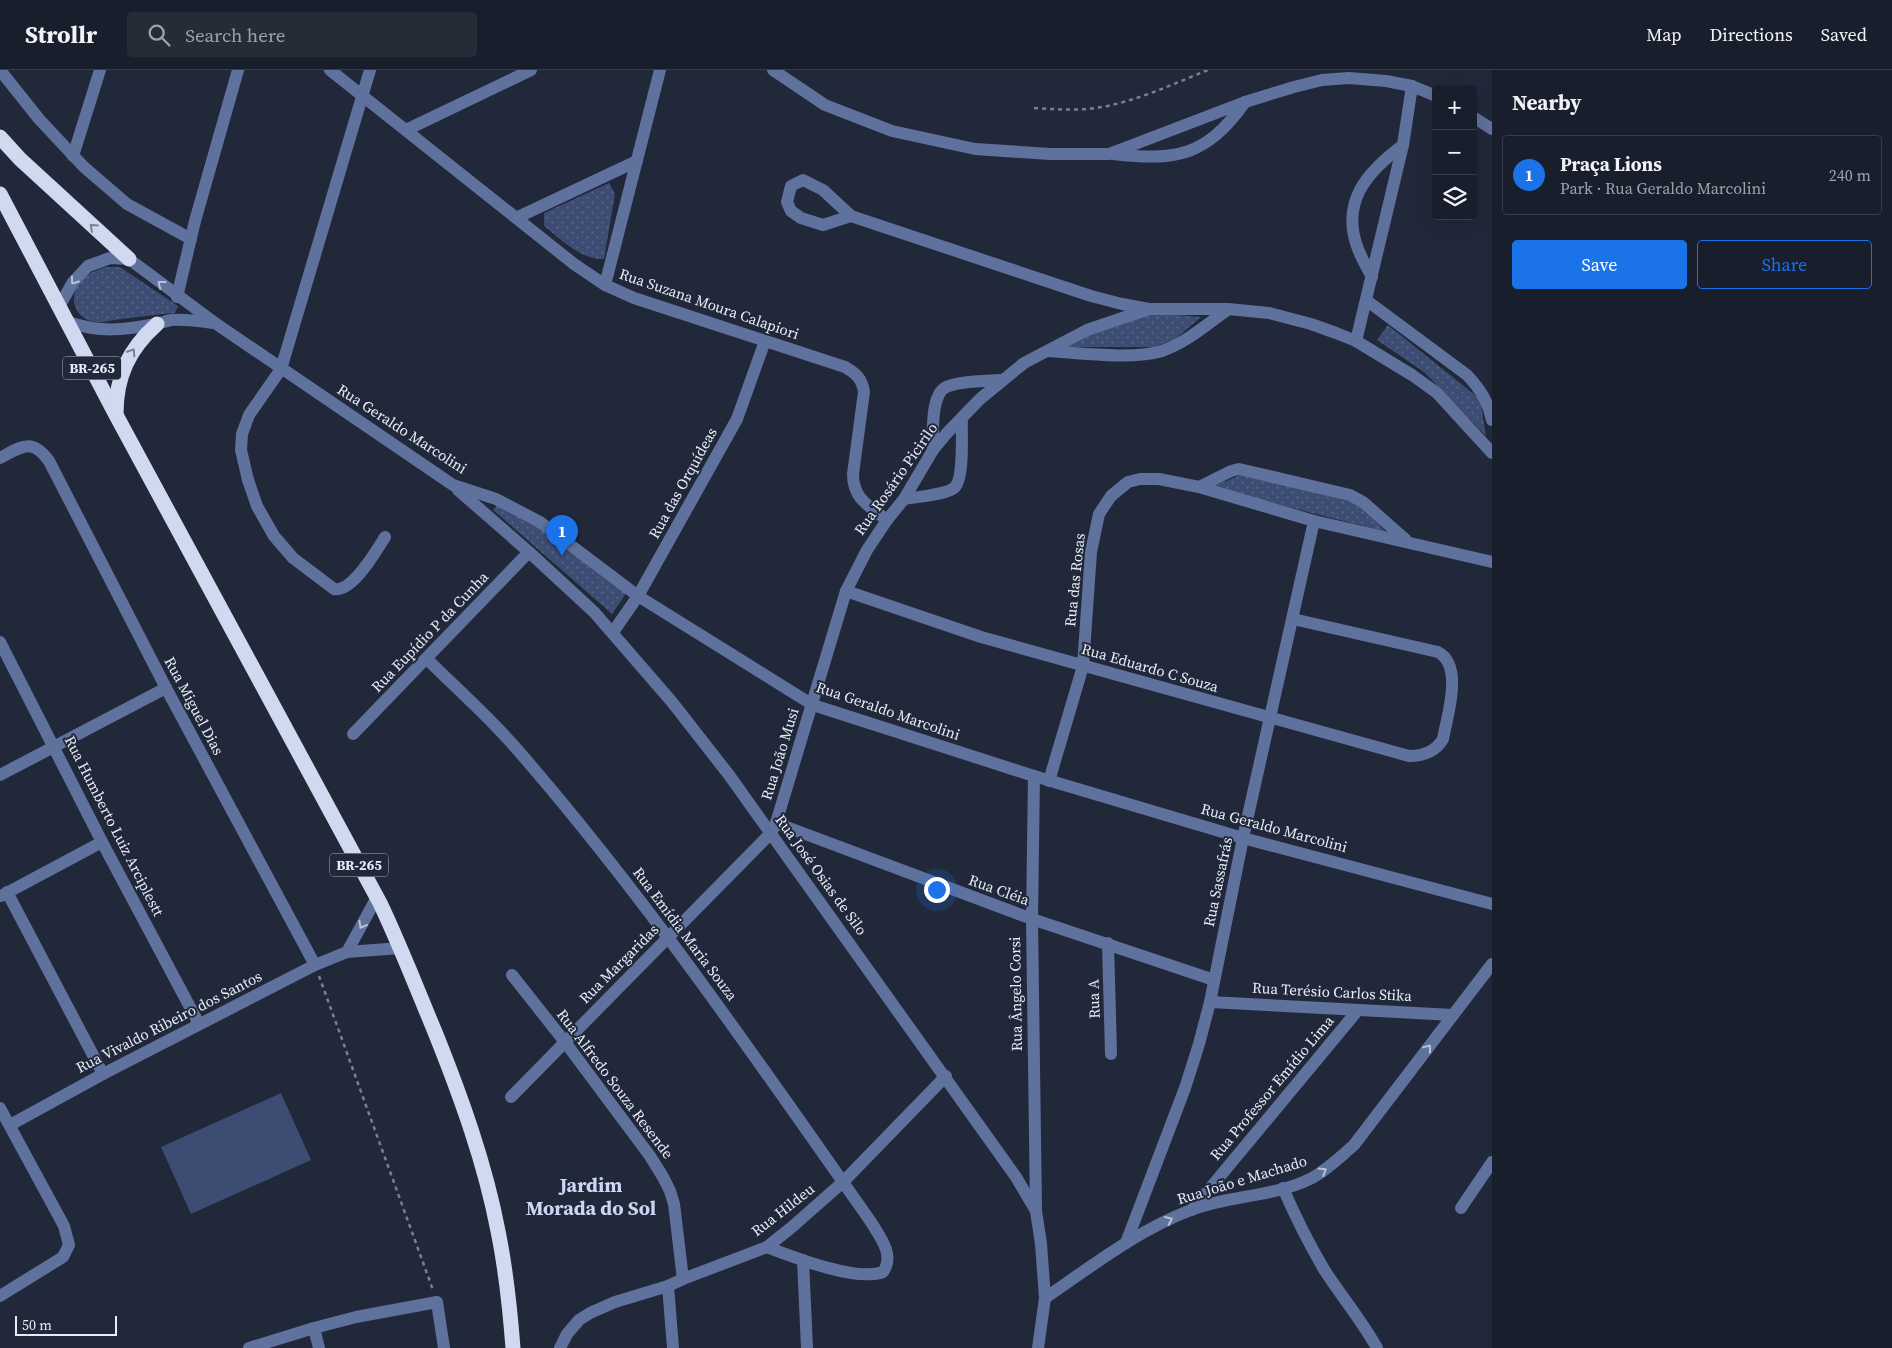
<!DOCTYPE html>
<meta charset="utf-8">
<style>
body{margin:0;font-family:"Source Serif 4",serif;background:#262b38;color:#f1f3f6}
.controls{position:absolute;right:15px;top:15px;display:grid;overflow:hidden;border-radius:5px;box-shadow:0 5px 20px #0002}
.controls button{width:45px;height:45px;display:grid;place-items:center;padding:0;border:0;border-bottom:1px solid #373c48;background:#191e2c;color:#f1f3f6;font:25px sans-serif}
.scale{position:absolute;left:15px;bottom:12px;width:102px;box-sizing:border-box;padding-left:5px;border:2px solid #e6ecf8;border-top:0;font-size:14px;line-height:18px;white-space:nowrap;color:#e6ecf8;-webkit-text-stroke:4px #21283a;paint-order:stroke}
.you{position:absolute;left:936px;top:819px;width:18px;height:18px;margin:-12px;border:4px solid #fff;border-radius:50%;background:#1a73e8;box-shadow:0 0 0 8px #1a73e833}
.badge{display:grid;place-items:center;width:32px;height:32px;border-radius:50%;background:#1a73e8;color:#fff;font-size:16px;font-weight:700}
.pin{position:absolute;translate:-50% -41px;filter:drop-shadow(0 1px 2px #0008)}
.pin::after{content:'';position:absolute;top:26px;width:18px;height:15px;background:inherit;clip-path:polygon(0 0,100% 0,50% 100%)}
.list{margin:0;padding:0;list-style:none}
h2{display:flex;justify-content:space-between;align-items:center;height:65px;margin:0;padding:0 20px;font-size:21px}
h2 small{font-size:16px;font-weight:400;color:#9fa2a9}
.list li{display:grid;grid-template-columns:32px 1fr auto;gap:15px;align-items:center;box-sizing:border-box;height:80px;margin:0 10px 10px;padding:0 10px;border:1px solid #373c48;border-radius:5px}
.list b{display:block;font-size:19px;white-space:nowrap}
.list p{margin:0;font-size:16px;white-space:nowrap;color:#9fa2a9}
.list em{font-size:16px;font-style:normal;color:#9fa2a9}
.actions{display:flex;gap:10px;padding:15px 20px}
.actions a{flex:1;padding:11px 0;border:1px solid #1a73e8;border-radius:5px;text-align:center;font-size:18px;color:#1a73e8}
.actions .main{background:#1a73e8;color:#fff}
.icon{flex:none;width:28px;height:28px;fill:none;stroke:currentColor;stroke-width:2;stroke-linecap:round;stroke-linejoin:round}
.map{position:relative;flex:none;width:1492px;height:1278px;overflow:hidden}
header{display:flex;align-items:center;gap:30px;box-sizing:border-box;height:70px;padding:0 25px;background:#191e2c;border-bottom:1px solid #373c48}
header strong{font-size:24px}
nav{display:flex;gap:28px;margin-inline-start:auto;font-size:18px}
.search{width:350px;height:45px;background:#262b38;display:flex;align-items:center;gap:12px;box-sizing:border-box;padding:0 18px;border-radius:5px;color:#9fa2a9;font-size:19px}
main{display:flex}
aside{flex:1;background:#191e2c}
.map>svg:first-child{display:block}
.grass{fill:url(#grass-dots)}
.pitch{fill:#3d4c73}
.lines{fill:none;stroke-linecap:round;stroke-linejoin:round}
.path{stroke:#7a8090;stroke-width:2.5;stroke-dasharray:4 4;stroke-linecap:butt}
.minor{stroke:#5f719d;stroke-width:12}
.highway{stroke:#d0d9f0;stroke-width:15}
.oneway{stroke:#788095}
.oneway2{stroke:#b7c1d8}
.labels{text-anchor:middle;stroke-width:4;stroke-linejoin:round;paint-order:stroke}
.shield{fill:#21283a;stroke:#abb1bf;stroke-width:1}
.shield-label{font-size:14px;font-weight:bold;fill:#e6ecf8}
.street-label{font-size:15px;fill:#e6ecf8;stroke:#21283a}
.district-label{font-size:20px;font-weight:bold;fill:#cbd7f2;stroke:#21283a}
</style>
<header>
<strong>Strollr</strong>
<div class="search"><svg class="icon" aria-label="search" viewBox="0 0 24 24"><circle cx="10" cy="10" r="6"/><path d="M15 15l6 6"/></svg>Search here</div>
<nav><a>Map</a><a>Directions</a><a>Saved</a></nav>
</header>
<main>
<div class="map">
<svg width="1492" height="1278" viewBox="0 0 1492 1278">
<defs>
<pattern id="grass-dots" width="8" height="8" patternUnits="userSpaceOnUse" patternTransform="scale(1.25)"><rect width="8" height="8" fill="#3d4c73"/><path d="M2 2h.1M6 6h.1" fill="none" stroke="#596688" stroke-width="1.8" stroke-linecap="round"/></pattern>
</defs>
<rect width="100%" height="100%" fill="#21283a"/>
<g class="grass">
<path d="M609 113 615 124 604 189C581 190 562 170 544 156V143Z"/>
<path d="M106 197H120L178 236 175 243C158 244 140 247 122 249 112 250 101 254 91 251 78 247 71 235 75 222 78 207 93 201 106 197Z"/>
<polygon points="1155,243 1201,247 1174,270 1153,277 1066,277 1091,261"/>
<polygon points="1388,255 1480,329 1486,366 1424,302 1377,270"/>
<polygon points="1243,404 1356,430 1386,462 1211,417"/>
<polygon points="498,434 530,451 627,522 612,544 493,440"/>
</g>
<polygon class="pitch" points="281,1023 311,1090 191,1144 161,1077"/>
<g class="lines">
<g class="path">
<path d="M1034 38C1055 39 1074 41 1095 38 1133 33 1173 14 1208 0"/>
<polyline points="319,906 433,1220"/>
</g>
<g class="minor">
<polyline points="0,0 39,49 84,97 127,134 191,169"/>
<path d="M330 0 574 194 605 215 634 228 845 297C857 304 862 309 864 322L853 404C853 429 869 436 887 450"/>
<path d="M370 0 281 299 249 345 242 364 241 380 248 410 257 436 274 466 293 488 334 519C353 522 376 481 385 467"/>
<polyline points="773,0 825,35 892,61 975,79 1050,84 1109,84 1245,32 1294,17 1322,10 1349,8 1386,11 1412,16 1436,26"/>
<polyline points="1473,47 1492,59"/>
<polyline points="406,60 531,0"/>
<path d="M1113 84C1176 91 1206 87 1245 32"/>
<polyline points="73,86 100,0"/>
<polyline points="851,146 823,155 801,148 791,141 787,132 791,116 803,110 823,120 851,146 1091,226 1122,234 1149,239 1228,239 1269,243 1311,254 1336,263 1356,271 1412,305 1437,323 1492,383"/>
<polyline points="518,147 637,91"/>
<path d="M1372 207C1367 198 1362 189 1358 179 1340 132 1367 102 1403 75"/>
<polyline points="605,215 660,0"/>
<polyline points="177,227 195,151 238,0"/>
<path d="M1366 230 1467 305C1481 320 1487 330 1492 350"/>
<polyline points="60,235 73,212 88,196 110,188 129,189 215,253 453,415 496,429 540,452 638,526 813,635 1034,706 1243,768 1492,834"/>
<path d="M68 252C100 263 124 260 156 254 161 253 166 251 171 250 185 249 199 251 213 253"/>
<polyline points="1356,271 1403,75 1412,16"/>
<path d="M1047 281C1080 283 1132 290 1162 281 1186 273 1207 254 1227 240"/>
<path d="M933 380C933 365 930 325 946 317 959 311 986 311 1001 310"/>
<path d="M0 388C21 377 32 367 49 391L166 618 315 895"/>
<polyline points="1199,417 1231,401 1239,399 1350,425 1363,432 1406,470"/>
<polyline points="458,420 529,482 594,542 672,632 729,705 1016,1107 1036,1141 1041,1174 1045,1228 1038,1278"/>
<path d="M904 429C916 427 945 425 954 418 965 409 961 362 962 348"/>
<path d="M846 521 981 567 1409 686C1423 686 1436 681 1443 669 1447 646 1464 596 1438 582L1293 549"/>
<polyline points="613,562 638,526 737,349 765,271"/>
<polyline points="0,572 102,772 199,954"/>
<path d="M427 589C456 618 488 646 515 677 646 827 757 990 871 1152 880 1167 895 1185 883 1202 856 1212 793 1187 767 1177"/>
<polyline points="353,664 529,482"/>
<polyline points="0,705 166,618"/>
<polyline points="1034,706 1032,849 1036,1139"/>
<polyline points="1049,711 1083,596 1091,482 1099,444 1111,426 1128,412 1140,409 1159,409 1199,417 1314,451 1492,492"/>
<polyline points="776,753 1032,849 1214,910"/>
<polyline points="7,822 103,1004"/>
<polyline points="1,826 102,772"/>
<polyline points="1108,873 1111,984"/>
<polyline points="347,882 377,827"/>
<polyline points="512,905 565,972 650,1086 663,1107 670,1121 674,1134 683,1209"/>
<polyline points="1210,932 1453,945"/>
<polyline points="511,1027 771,763 776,753 846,521 867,480 887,450 904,429 933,380 947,363 980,329 1024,293 1087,260 1149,239"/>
<polyline points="0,1038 64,1156 69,1175 63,1187 0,1226"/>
<polyline points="10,1055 103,1004 315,895 347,882 401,878"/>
<path d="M1283 1118C1295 1146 1309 1174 1325 1201 1342 1227 1362 1251 1377 1278"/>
<polyline points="1461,1138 1492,1092"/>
<polyline points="1192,1140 1358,940"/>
<polyline points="1126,1173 1185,1018 1199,974 1210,932 1243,768 1314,451"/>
<polyline points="803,1190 807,1278"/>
<polyline points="668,1216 673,1278"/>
<path d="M1045 1228C1092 1196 1138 1160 1191 1140 1230 1125 1275 1127 1312 1108 1328 1099 1340 1087 1354 1075L1492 894"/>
<polyline points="314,1258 319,1278"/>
<polyline points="249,1278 314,1258 356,1247 437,1232 444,1278"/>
<polyline points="560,1278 567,1264 579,1250 590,1243 615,1232 668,1216 683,1209 767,1177 792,1157 843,1112 946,1006"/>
</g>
<g class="highway">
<polyline points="0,67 20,89 129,189"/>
<path d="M0 124 116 345 380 833C400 875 417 919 435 962 461 1027 485 1093 498 1161 506 1200 510 1239 513 1278"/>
<path d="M116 344C116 306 129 279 157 254"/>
</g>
</g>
<defs><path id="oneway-chevron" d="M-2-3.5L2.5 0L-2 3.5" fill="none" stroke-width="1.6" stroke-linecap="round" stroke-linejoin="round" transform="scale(1.25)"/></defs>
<g class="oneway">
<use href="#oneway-chevron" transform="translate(93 157) rotate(-138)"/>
<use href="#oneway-chevron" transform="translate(132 282) rotate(-58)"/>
</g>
<g class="oneway2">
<use href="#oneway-chevron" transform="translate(74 211) rotate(126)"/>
<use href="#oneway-chevron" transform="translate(161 214) rotate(-142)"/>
<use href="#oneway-chevron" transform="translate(362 855) rotate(119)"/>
<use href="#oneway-chevron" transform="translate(1428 978) rotate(-53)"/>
<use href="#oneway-chevron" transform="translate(1323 1101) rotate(-32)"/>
<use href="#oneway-chevron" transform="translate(1169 1150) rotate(-25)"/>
</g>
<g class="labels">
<g class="shield">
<rect x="63" y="286.5" width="58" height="23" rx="4"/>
<rect x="330" y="783.5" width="58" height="23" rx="4"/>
</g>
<g class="shield-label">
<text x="92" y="303">BR-265</text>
<text x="359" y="800">BR-265</text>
</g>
<g class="street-label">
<text transform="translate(709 234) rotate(19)" y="5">Rua Suzana Moura Calapiori</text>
<text transform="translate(402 359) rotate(33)" y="5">Rua Geraldo Marcolini</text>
<text transform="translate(896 409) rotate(-55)" y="5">Rua Rosário Picirilo</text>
<text transform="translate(683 413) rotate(-61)" y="5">Rua das Orquídeas</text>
<text transform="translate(1075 510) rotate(-84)" y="5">Rua das Rosas</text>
<text transform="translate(430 562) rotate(-46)" y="5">Rua Eupídio P da Cunha</text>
<text transform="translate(1150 598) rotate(16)" y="5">Rua Eduardo C Souza</text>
<text transform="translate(194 636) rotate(62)" y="5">Rua Miguel Dias</text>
<text transform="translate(888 641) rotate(19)" y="5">Rua Geraldo Marcolini</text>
<text transform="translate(780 684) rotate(-73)" y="5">Rua João Musi</text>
<text transform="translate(114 756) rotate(63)" y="5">Rua Humberto Luiz Arciplestt</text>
<text transform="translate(1274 758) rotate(15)" y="5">Rua Geraldo Marcolini</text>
<text transform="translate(821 805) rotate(54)" y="5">Rua José Osias de Silo</text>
<text transform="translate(1218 812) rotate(-78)" y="5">Rua Sassafrás</text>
<text transform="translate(999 820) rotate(20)" y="5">Rua Cléia</text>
<text transform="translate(685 864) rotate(53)" y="5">Rua Emídia Maria Souza</text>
<text transform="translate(619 894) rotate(-45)" y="5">Rua Margaridas</text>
<text transform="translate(1332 922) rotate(3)" y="5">Rua Terésio Carlos Stika</text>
<text transform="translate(1016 924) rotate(-91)" y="5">Rua Ângelo Corsi</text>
<text transform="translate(1094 929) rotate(-92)" y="5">Rua A</text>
<text transform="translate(169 952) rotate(-27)" y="5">Rua Vivaldo Ribeiro dos Santos</text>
<text transform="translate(615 1014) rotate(53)" y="5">Rua Alfredo Souza Resende</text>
<text transform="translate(1272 1018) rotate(-50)" y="5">Rua Professor Emídio Lima</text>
<text transform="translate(1242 1110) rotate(-17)" y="5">Rua João e Machado</text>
<text transform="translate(783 1140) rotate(-38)" y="5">Rua Hildeu</text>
</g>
<g class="district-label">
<text x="591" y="1122">Jardim<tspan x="591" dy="23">Morada do Sol</tspan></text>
</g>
</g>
</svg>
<div class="controls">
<button>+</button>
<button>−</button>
<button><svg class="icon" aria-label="layers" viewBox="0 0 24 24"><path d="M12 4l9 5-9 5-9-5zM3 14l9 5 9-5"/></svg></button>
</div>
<div class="scale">50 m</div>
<div class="you"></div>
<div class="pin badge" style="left:562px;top:486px">1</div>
</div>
<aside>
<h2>Nearby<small></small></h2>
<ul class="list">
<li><span class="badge">1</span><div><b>Praça Lions</b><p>Park · Rua Geraldo Marcolini</p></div><em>240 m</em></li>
</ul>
<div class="actions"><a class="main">Save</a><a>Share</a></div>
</aside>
</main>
